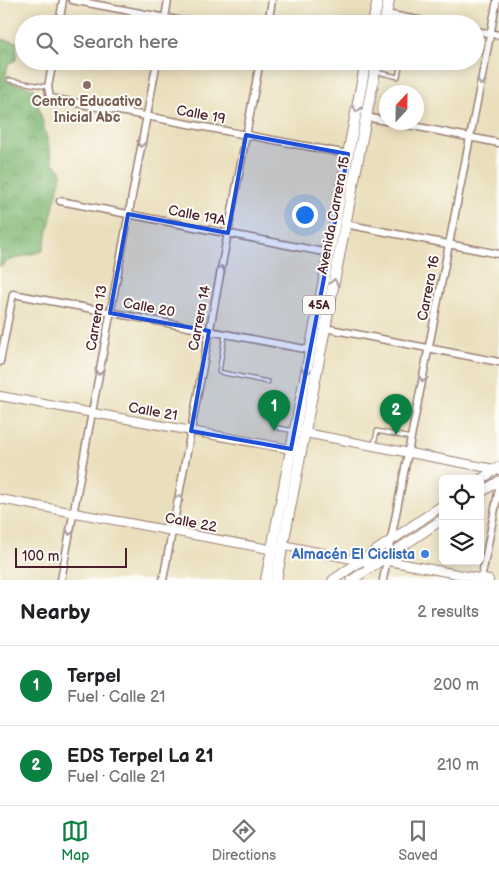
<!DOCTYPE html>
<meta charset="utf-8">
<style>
body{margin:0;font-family:"Balsamiq Sans",sans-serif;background:#f2f2f2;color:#202124}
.controls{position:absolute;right:15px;bottom:15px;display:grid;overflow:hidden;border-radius:8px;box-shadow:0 2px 12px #0003}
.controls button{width:45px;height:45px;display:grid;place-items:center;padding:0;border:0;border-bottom:1px solid #e0e0e0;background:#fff;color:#202124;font:25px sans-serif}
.compass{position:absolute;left:379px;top:85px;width:45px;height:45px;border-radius:50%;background:#fff;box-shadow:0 2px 12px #0003;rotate:22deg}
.scale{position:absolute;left:15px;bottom:12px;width:112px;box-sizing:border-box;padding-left:5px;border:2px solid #4a1f2b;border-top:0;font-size:14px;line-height:18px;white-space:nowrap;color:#4a1f2b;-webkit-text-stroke:4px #fdfcf7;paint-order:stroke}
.you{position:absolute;left:304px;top:214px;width:18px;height:18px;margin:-12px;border:4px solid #fff;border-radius:50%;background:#1a73e8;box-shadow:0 0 0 8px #1a73e833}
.badge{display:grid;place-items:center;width:32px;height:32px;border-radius:50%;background:#0b8043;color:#fff;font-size:16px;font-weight:700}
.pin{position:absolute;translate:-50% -41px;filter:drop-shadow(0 1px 2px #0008)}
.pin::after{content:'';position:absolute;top:26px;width:18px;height:15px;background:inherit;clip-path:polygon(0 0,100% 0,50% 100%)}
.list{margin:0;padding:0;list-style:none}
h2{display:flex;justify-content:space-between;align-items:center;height:65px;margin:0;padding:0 20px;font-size:21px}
h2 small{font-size:16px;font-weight:400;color:#757577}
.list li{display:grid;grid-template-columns:32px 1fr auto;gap:15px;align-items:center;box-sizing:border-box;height:80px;padding:0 20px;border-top:1px solid #e0e0e0}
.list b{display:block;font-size:19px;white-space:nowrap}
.list p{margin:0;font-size:16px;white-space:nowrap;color:#757577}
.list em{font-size:16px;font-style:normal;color:#757577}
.icon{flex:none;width:28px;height:28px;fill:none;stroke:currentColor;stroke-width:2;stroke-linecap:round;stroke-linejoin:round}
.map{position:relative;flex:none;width:499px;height:580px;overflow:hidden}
.search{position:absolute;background:#fff;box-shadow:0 2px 12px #0003;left:15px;right:15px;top:15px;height:55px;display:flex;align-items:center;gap:12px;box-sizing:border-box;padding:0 18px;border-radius:28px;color:#757577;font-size:19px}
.sheet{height:225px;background:#fff}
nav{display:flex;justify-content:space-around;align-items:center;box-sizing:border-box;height:70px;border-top:1px solid #e0e0e0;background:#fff;font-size:14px;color:#757577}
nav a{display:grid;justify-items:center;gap:2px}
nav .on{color:#0b8043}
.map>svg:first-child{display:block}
.forest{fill:url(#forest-crowns);stroke:#666c50}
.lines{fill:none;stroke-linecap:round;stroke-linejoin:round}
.service-casing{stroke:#9a7f74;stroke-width:5.5}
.minor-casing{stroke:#9a7f74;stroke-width:9}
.tertiary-casing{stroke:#9a7f74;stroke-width:10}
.secondary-casing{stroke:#9a7f74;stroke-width:11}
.primary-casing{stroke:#9a7f74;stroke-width:12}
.service{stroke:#fff;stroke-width:3}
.minor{stroke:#fff;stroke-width:6}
.tertiary{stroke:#fff;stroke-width:8}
.secondary{stroke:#fff;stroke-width:9}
.primary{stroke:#fff;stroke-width:10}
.oneway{stroke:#ae9aa0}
.marked{fill:#1d4ed8;fill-opacity:0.2;stroke:#1d4ed8;stroke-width:4;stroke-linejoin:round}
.education-dot{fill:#8d6e63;stroke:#fdfcf7;stroke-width:2}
.shop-dot{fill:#3f7fe0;stroke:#fdfcf7;stroke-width:2}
.labels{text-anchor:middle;stroke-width:4;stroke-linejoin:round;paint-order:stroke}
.shield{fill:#fdfcf7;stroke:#806168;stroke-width:1}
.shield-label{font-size:12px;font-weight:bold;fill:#4a1f2b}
.education-label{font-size:14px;font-weight:bold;fill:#785e54;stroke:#fdfcf7}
.street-label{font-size:14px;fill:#4a1f2b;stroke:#fdfcf7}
.shop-label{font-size:14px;font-weight:bold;fill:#366cbe;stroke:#fdfcf7;text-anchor:end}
</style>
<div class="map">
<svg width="499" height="580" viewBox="0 0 499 580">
<defs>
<pattern id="forest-crowns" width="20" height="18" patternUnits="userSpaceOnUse" patternTransform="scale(1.25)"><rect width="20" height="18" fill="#82b875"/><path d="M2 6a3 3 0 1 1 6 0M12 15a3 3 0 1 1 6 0" fill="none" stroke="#6c9560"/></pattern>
</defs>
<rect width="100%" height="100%" fill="#fdfcf7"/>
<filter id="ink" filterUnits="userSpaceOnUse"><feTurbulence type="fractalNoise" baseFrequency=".02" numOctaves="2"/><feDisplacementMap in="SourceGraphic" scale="10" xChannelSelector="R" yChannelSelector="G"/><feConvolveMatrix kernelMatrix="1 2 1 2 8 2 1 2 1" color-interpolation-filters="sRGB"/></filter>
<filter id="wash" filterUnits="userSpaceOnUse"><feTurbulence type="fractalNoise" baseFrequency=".0096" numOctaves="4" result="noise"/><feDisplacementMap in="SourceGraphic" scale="20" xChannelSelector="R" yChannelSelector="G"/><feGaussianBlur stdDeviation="1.12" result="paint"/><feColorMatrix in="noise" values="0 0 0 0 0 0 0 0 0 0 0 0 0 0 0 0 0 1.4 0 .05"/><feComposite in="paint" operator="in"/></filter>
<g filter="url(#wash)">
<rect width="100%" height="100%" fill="#eadfbc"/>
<polygon class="forest" points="0,39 17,42 16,60 8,64 5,81 34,88 53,163 62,171 43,251 7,261 0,267"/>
</g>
<g filter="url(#ink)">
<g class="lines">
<g class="service-casing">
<g id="service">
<polyline points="377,72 398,77 401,61"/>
<polyline points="9,80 48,87"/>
<polyline points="225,335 219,372 268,382"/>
<polyline points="278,428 294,431"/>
<polyline points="374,445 377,431 411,438"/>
</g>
</g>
<g class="minor-casing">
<g id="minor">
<polyline points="72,0 198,24"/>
<polyline points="386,14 439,24"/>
<polyline points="59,24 63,0"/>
<polyline points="164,24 168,0"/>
<polyline points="268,24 272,0"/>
<polyline points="475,31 499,35"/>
<polyline points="53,61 48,87 50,98 348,154"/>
<polyline points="366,117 386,121"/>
<polyline points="393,122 499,143"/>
<polyline points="60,201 329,253"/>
<polyline points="345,224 499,254"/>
<polyline points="325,328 499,362"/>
<polyline points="0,362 13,294 310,350"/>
<polyline points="61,580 157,61"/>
<polyline points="163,580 260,61"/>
<polyline points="383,580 497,0"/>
<polyline points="481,580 499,488"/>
</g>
</g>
<g class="tertiary-casing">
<g id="tertiary">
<polyline points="0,396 296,450"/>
<polyline points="300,432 499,470"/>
<polyline points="0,499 269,549 283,545 376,564"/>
<polyline points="383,560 489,580"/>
</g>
</g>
<g class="secondary-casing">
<g id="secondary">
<polyline points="480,480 499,467"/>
<polyline points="480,493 499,481"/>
<polyline points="333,580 443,505"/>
<polyline points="352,580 443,519"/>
</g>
</g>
<g class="primary-casing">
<g id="primary">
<polyline points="373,24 378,0"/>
<polyline points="384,24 389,0"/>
<polyline points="266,580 366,61"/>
<polyline points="276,580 377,61"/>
</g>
</g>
<use href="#service" class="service"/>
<use href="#minor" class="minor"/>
<use href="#tertiary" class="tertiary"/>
<use href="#secondary" class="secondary"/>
<use href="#primary" class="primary"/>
</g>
<defs><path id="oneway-chevron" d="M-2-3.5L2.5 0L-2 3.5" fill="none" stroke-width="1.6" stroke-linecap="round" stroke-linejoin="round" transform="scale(1.25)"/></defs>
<g class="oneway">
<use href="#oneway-chevron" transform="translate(481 82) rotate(101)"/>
<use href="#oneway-chevron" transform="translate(357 109) rotate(101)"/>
<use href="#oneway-chevron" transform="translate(141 144) rotate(100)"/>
<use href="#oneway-chevron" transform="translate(221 269) rotate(-79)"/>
<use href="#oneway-chevron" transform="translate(334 282) rotate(-79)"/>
<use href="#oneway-chevron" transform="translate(99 372) rotate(100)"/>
<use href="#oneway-chevron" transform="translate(306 372) rotate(101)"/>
<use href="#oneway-chevron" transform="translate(423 379) rotate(101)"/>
<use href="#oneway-chevron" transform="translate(179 498) rotate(-79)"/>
<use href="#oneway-chevron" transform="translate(70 532) rotate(100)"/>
</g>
</g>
<path class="marked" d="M246 135 348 154 291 449 191 431 209 331 110 313 128 214 228 233Z"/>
<circle class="education-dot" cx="87" cy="85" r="5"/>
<circle class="shop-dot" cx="425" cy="554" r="5"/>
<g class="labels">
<rect class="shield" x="303" y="295.5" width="32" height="19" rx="4"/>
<g class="shield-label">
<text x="319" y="309">45A</text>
</g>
<g class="education-label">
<text x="87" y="106">Centro Educativo<tspan x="87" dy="16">Inicial Abc</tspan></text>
</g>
<g class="street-label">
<text transform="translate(201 114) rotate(11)" y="5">Calle 19</text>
<text transform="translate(197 215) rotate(11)" y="5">Calle 19A</text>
<text transform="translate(333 215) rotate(-79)" y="5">Avenida Carrera 15</text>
<text transform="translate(428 288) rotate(-79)" y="5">Carrera 16</text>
<text transform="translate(149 307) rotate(11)" y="5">Calle 20</text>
<text transform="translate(96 318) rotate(-80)" y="5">Carrera 13</text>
<text transform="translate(199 318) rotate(-79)" y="5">Carrera 14</text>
<text transform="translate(153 411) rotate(10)" y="5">Calle 21</text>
<text transform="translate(191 522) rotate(11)" y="5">Calle 22</text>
</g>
<g class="shop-label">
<text x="415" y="559">Almacén El Ciclista</text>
</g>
</g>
</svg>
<div class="controls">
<button><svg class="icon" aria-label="locate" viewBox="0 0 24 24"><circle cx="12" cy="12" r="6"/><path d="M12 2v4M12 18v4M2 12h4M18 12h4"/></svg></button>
<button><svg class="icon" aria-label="layers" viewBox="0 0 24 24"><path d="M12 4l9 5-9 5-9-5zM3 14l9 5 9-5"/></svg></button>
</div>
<svg class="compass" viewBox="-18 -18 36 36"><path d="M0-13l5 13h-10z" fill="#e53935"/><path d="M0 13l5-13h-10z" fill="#757577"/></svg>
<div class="scale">100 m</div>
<div class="you"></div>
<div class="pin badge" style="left:274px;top:431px">1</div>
<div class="pin badge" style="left:396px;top:435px">2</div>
<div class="search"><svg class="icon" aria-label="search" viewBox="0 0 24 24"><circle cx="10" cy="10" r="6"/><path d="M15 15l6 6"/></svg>Search here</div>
</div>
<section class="sheet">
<h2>Nearby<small>2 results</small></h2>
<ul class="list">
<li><span class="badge">1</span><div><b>Terpel</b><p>Fuel · Calle 21</p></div><em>200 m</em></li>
<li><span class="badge">2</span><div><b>EDS Terpel La 21</b><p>Fuel · Calle 21</p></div><em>210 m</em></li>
</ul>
</section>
<nav>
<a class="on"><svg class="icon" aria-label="map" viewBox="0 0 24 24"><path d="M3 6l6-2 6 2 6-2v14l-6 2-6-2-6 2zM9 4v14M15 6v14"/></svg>Map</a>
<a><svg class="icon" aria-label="directions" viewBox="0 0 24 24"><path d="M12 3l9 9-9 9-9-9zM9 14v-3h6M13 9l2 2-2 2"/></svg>Directions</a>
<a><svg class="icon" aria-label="saved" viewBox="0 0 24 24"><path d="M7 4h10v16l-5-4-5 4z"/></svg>Saved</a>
</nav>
